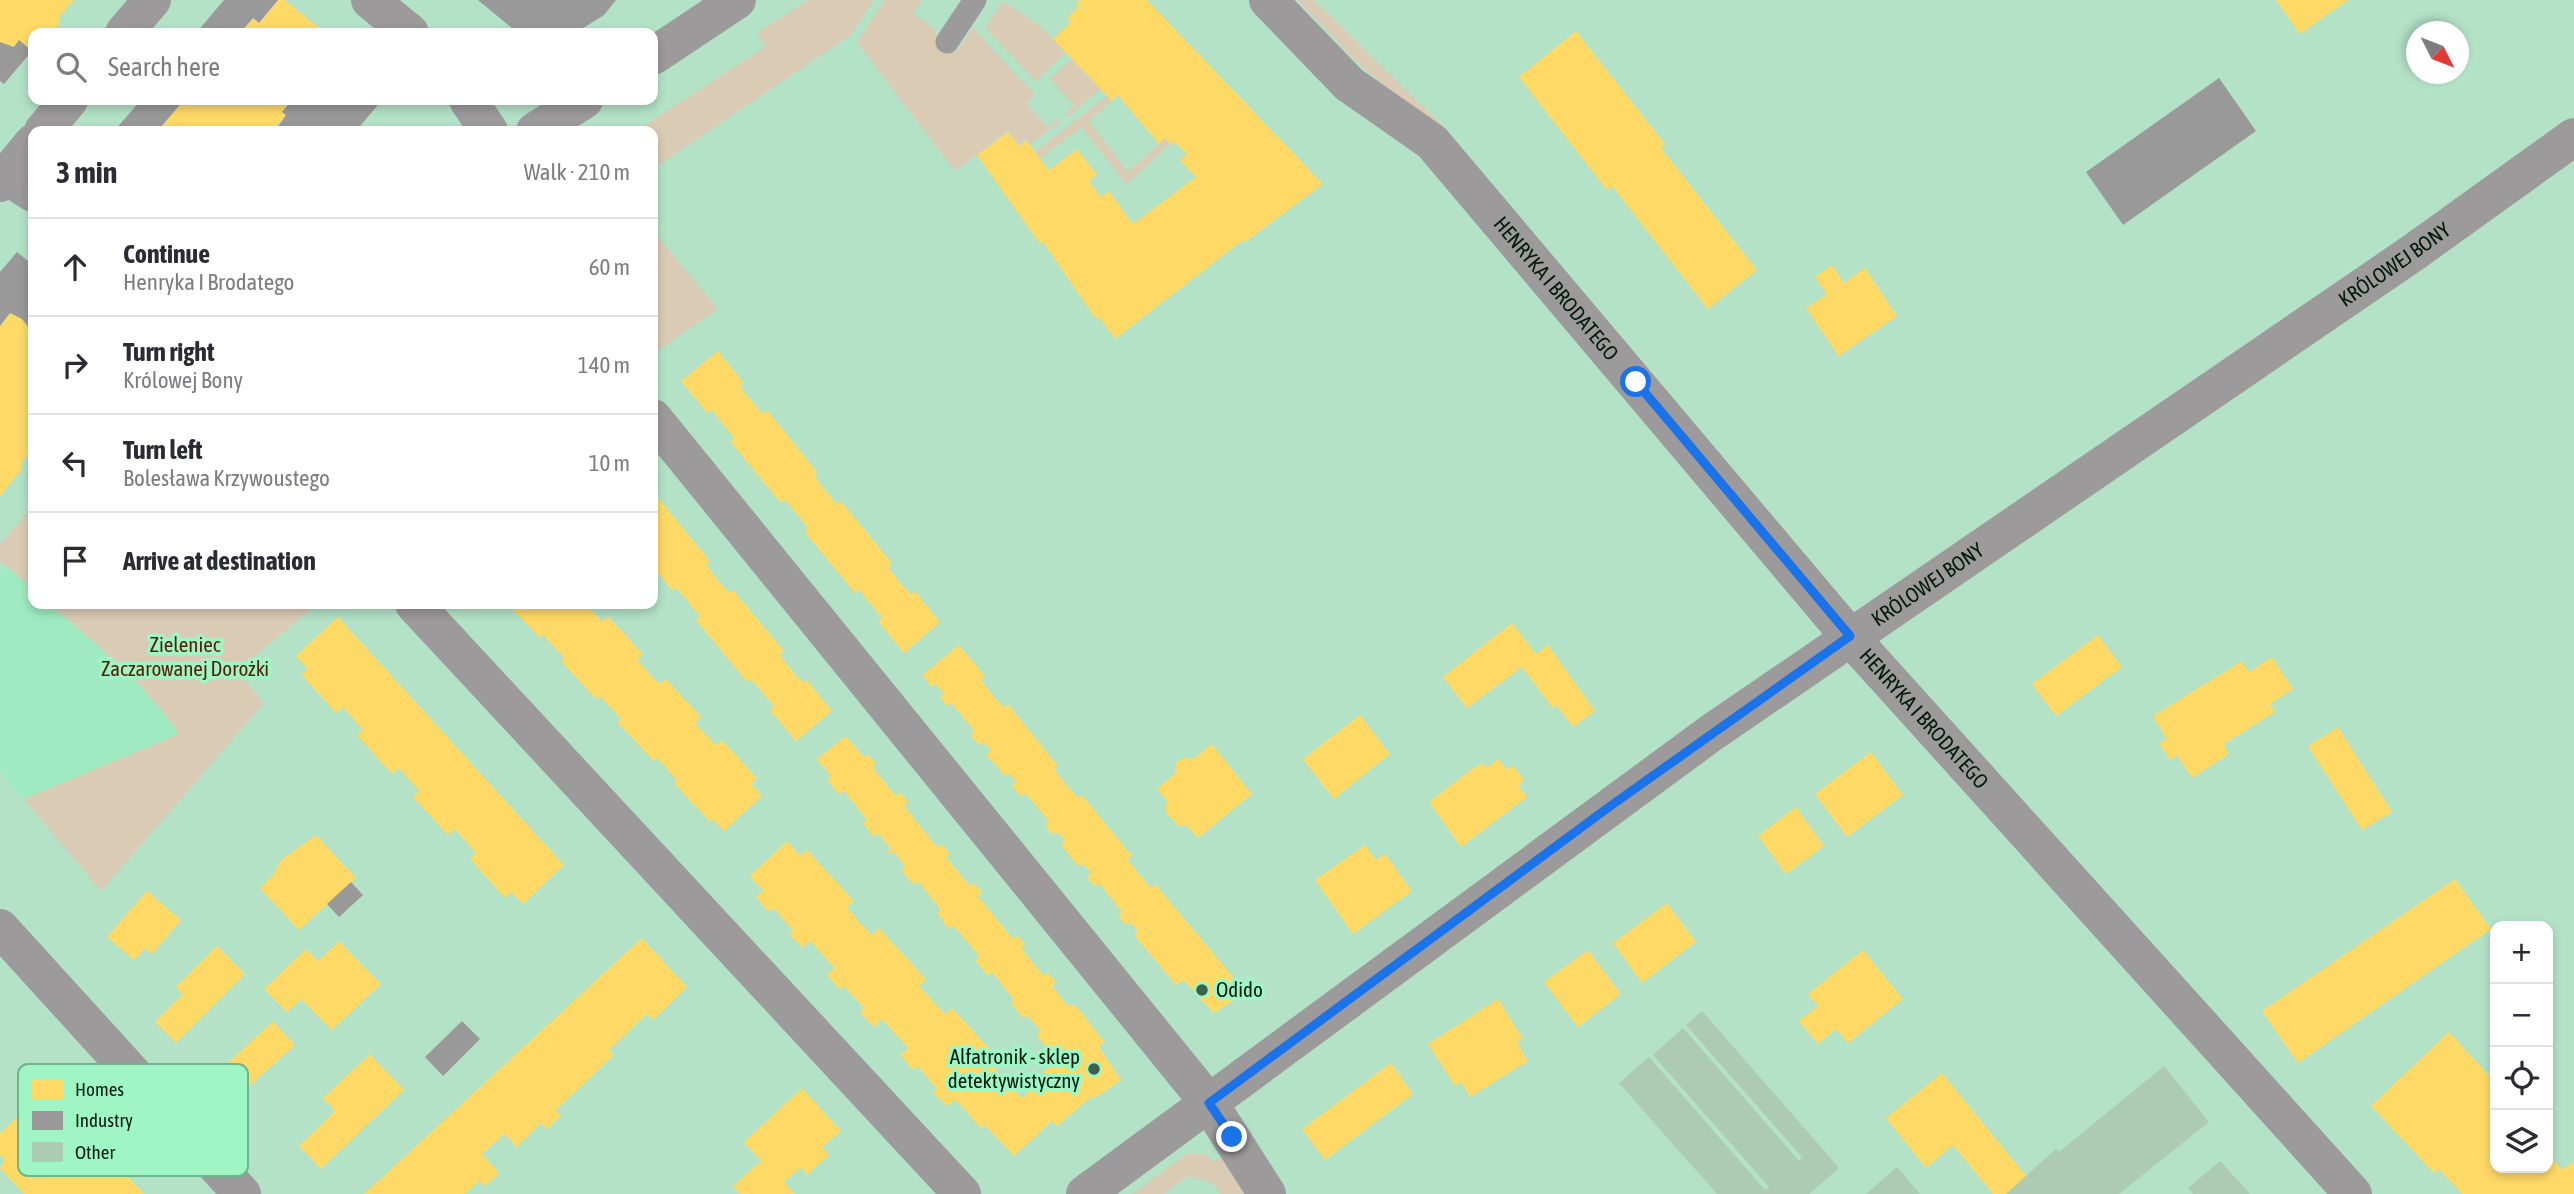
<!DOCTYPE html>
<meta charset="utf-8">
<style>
body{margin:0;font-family:"Asap Condensed",sans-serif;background:#f2f2f3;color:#2b2b33}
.controls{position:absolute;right:21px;bottom:21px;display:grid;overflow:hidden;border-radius:14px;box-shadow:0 4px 10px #0003}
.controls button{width:63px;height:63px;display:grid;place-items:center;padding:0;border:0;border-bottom:2px solid #e1e1e2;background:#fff;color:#2b2b33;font:35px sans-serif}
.compass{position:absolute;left:2406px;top:21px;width:63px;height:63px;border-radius:50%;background:#fff;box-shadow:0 4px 10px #0003;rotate:132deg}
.stop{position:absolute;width:21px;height:21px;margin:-16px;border:5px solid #1a73e8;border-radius:50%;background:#fff}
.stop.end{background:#1a73e8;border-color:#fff;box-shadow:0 2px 7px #0008}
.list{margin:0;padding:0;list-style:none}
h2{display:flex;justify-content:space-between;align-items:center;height:91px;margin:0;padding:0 28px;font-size:30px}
h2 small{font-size:23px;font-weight:400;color:#7c7c81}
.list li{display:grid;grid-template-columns:46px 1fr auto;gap:21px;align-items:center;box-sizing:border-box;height:98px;padding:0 28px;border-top:2px solid #e1e1e2}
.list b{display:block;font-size:26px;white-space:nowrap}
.list p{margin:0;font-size:23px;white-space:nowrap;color:#7c7c81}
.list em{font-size:23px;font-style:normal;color:#7c7c81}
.icon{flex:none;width:38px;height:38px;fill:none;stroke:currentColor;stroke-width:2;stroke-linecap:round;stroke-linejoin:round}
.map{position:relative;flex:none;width:2574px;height:1194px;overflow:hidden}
.search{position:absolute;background:#fff;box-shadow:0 4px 10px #0003;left:28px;top:28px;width:630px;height:77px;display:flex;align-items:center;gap:18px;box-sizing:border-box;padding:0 24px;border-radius:14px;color:#7c7c81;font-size:26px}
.panel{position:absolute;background:#fff;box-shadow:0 4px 10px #0003;left:28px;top:126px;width:630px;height:483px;border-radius:14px}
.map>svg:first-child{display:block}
.built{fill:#9feac0}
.green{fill:#dacbb4}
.homes{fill:#ffd966}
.industry{fill:#999}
.building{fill:#accbb2}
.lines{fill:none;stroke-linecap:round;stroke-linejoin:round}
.service{stroke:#9d9a9c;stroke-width:23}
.minor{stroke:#9d9a9c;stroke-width:38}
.route{stroke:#1a73e8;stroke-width:9}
.poi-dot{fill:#3f604d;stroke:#9ff6c4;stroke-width:2.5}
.labels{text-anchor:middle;stroke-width:7;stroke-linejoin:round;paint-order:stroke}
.street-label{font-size:21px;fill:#001a0c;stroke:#9ff6c4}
.park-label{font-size:21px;fill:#591c06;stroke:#9ff6c4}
.poi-label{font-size:21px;fill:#001a0c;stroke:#9ff6c4;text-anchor:start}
.key{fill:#9ff6c4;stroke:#6fb48d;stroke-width:2}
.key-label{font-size:19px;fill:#001a0c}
</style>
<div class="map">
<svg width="2574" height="1194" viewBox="0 0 2574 1194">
<rect width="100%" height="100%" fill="#b3e2c7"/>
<polygon class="built" points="7,565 33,589 33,604 50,604 63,615 133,679 165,713 179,735 24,799 0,772 0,571"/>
<g class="green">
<polygon points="808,0 874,0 851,35 653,169 653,131 636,131 765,47 757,33"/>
<polygon points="885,0 922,0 913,14 937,30 934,34 958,50 973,28 1035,95 1026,103 1048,127 1058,118 1060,122 1031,144 1026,139 1019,145 1008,131 955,171 857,42"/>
<polygon points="1297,0 1314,0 1448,131 1444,134 1364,69"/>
<polygon points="1003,1 1038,24 1065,53 1036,81 985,28"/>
<polygon points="1072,59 1100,89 1069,116 1066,113 1074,105 1050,79"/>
<polygon points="1107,96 1112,101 1089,121 1128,172 1165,138 1170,144 1127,185 1082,127 1040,158 1035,152"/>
<polygon points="653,231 718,309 653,354"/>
<polygon points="33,506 33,589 0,561 0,544"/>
<path d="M50 604H317L237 671 264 703 101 891 24 799 179 734C146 683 95 643 50 604Z"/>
<polygon points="1188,1153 1206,1154 1212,1162 1226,1155 1249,1194 1221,1194 1213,1183 1188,1176 1164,1194 1132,1194"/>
</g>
<g class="homes">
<polygon points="0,0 74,0 59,17 60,23 56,28 46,33 33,33 32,51 19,40 14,47 0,42"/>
<polygon points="278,0 285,0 325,33 240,33 253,18 259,23"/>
<polygon points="1080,0 1147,0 1323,184 1245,242 1243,240 1115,339 1099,317 1096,319 1043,242 1040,244 977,155 1008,132 1019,146 1026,140 1049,170 1077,149 1097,175 1089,181 1101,197 1109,191 1133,224 1196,177 1180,160 1187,154 1174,142 1171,145 1165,138 1159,144 1118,95 1112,101 1053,39 1071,22 1067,18 1079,6 1076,3"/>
<polygon points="2276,0 2348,0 2300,34"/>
<polygon points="1576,31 1665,144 1661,148 1757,270 1708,309 1612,186 1607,190 1519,77"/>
<polygon points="184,100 292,100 282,112 286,115 272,131 164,131 160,128"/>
<polygon points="1832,265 1844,283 1865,268 1897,316 1839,356 1806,308 1827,294 1815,277"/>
<polygon points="10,313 22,319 33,333 33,448 21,463 21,470 0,496 0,326"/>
<polygon points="718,351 744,383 740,386 750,399 763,414 767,410 818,473 814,476 825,490 837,504 841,501 892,563 888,567 898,580 911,595 915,591 940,622 904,653 878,621 882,618 871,604 859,590 855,593 804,531 808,528 797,514 785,500 781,503 730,441 734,438 712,410 707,413 681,381"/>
<polygon points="659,499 710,561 706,564 716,578 729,593 733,590 784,651 780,655 790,668 803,683 807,680 832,711 796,741 770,710 774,706 751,679 747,682 696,620 700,616 689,603 677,588 673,591 653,567 653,500 655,503"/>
<polygon points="508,604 585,604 602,621 608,616 643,654 637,660 659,684 666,679 701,717 695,723 716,745 722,740 757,778 751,784 762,796 724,831 713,819 710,822 674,783 677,780 657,758 654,761 617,722 621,719 600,696 596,699 561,661 564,657 543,635 540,638"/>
<polygon points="338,617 564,865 523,904 511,892 505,898 470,859 476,853 455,829 448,835 413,797 419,791 399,768 392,774 357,735 363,730 343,707 336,713 301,674 308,669 296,656"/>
<polygon points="1512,623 1536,654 1548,645 1595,711 1573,727 1556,705 1553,708 1522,667 1467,708 1443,677"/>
<polygon points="2098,635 2122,667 2056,716 2032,684"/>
<polygon points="959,645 985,676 981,680 991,693 1004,708 1008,704 1058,766 1054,769 1065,783 1078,798 1082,795 1132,856 1128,860 1140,875 1151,888 1155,884 1219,960 1236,981 1232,984 1240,996 1214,1013 1183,980 1176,985 1134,935 1138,931 1130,922 1126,925 1118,915 1122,912 1099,883 1095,887 1087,877 1091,873 1083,864 1079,867 1061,845 1065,841 1057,832 1053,835 1045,825 1049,822 1038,808 1025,793 1021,796 1012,786 1016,782 1009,773 1005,776 986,754 991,751 983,742 979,745 970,735 975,732 964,718 951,703 947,706 940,697 944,693 935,684 932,687 922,675"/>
<polygon points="2272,657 2293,689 2270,704 2275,712 2224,744 2229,754 2192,778 2177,755 2170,760 2159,743 2167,739 2153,716 2242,661 2249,672"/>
<polygon points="1360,715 1390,754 1334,799 1303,759"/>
<polygon points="2338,727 2392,812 2362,830 2308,746"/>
<polygon points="846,736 864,757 868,754 876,764 872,767 896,796 900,792 908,802 904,806 938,848 942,844 950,854 946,857 970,886 974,883 982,893 978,896 1013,939 1017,935 1025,945 1021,948 1044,976 1048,973 1056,982 1052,986 1068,1006 1075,1005 1086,1018 1104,1042 1099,1047 1121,1080 1095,1098 1092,1096 1057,1126 1052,1121 1014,1156 985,1125 981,1128 955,1099 947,1106 933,1092 937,1088 917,1066 913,1070 900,1055 908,1048 882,1019 874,1027 860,1012 864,1008 844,986 841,990 827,975 835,968 810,941 802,948 789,934 793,930 773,908 769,912 756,897 763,890 750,876 787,841 800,856 807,850 854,901 847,907 859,922 872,935 879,928 926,979 919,986 945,1014 952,1008 999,1059 992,1065 1022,1098 1047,1076 1043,1072 1057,1061 1037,1036 1040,1030 1027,1015 1023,1018 1011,1003 1014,1000 992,972 988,976 975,960 980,957 954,926 949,929 937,913 941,910 918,881 914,885 901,870 905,866 893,851 889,854 886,852 891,849 878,833 874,837 863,823 867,820 844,791 839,794 827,780 831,776 817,759"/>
<polygon points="1212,744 1252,794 1198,838 1187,826 1177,825 1165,811 1167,801 1157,789 1175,773 1176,763 1183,758 1193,759"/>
<polygon points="1871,752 1903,795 1847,837 1815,794"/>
<polygon points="1498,759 1507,770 1513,765 1524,780 1518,785 1527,797 1461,847 1429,802 1472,769 1483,763 1486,768"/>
<polygon points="1796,807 1824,846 1786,874 1758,836"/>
<polygon points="316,835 356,878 299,930 260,888 273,875 281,860"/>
<polygon points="1365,845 1376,860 1385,854 1412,891 1353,934 1315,880"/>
<polygon points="2455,879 2491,929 2298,1063 2262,1011"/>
<polygon points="147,891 181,920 152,954 145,948 134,960 107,937"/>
<polygon points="1667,903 1696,942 1642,983 1613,943"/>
<polygon points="642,938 687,987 653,1020 647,1014 609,1050 614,1055 556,1110 561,1116 547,1129 541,1123 516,1147 505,1133 482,1154 499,1173 485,1186 479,1181 465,1194 364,1194"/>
<polygon points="339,941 381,984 332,1030 301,999 287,1012 264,989 306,949 318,961"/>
<polygon points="217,946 245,974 176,1043 155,1022 183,994 176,987"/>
<polygon points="1588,950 1621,994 1578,1027 1544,982"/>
<polygon points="1863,950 1903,999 1848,1043 1836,1029 1818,1044 1799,1021 1818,1006 1808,994"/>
<polygon points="1498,999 1523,1039 1517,1042 1528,1061 1470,1097 1461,1082 1455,1086 1428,1044"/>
<polygon points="273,1021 295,1045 248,1087 227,1064"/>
<polygon points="2449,1032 2495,1082 2490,1091 2495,1097 2495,1168 2548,1168 2548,1154 2562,1170 2571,1163 2574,1167 2574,1194 2462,1194 2439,1169 2434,1173 2371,1106"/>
<polygon points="370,1054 404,1090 321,1169 299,1146 335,1111 323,1098"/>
<polygon points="1391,1063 1413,1094 1325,1160 1302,1129"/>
<polygon points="1942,1073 2027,1177 2006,1194 1993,1194 1953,1145 1926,1168 1886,1118"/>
<polygon points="802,1088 841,1131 822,1147 829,1155 807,1175 801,1167 784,1182 795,1194 740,1194 733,1186 761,1161 744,1142"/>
<polygon points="48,1089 92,1136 86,1142 100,1159 115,1174 121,1169 144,1194 24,1194 0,1168 5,1160 0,1155 0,1133"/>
</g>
<g class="industry">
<polygon points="224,0 278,0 259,23 253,18 240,33 196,33"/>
<polygon points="478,0 616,0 604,15 575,33 518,33"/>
<polygon points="19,40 32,51 4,84 0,81 0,42 14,47"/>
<polygon points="2219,78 2256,131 2123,225 2086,172"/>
<polygon points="141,100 184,100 160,128 164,131 114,131"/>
<polygon points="292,100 382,100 356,131 275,131 286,115 282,112"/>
<polygon points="17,252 33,265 33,333 22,319 10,313 0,326 0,272"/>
<polygon points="351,882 363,895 339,917 327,904"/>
<polygon points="462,1021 480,1039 443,1076 425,1057"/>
</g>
<g class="building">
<polygon points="1702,1011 1839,1168 1809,1194 1717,1194 1619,1083 1649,1057 1765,1190 1769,1187 1653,1055 1683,1028 1799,1161 1802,1157 1686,1025"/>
<polygon points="2164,1066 2209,1122 2119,1194 2006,1194 2056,1149 2059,1152"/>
<polygon points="2220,1161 2250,1194 2193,1194 2188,1188"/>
<polygon points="1897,1167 1920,1194 1866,1194"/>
</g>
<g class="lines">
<polyline class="service" points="947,42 975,0"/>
<g class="minor">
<polyline points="370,0 410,33"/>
<path id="s1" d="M1268 0 1349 84 1432 142 1850 637 2353 1194"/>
<polyline points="124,33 152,0"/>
<polyline points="653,56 737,0"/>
<polyline points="468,100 489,131"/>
<polyline points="43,131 69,100"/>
<polyline points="535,131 584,100"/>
<polyline points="0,172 33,193"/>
<polyline points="0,183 33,143"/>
<polyline points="653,418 1209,1103 1267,1194"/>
<polyline points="414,604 962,1194"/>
<polyline points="0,928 242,1194"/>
<path id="s2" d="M1085 1194 1711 733 2414 252 2574 137"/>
</g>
</g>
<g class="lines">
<polyline class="route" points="1232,1137 1209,1103 1609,807 1850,636 1636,382"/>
</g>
<g class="poi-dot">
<circle cx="1202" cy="990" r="7"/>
<circle cx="1094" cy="1069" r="7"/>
</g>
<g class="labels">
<g class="street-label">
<text dy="7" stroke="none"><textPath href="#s2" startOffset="1606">KRÓLOWEJ BONY</textPath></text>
<text dy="7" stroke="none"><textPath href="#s1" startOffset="410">HENRYKA I BRODATEGO</textPath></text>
<text dy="7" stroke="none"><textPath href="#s2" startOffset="1040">KRÓLOWEJ BONY</textPath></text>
<text dy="7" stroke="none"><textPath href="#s1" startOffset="976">HENRYKA I BRODATEGO</textPath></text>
</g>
<g class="park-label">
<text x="185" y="652">Zieleniec<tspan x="185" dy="24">Zaczarowanej Dorożki</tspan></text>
</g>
<g class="poi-label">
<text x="1216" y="997">Odido</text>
<text x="1080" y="1064" text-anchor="end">Alfatronik - sklep<tspan x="1080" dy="24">detektywistyczny</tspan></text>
</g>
</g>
<rect x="18" y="1064" width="230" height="112" rx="10" class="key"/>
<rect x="32" y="1079" width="31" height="20" fill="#ffd966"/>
<rect x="32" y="1111" width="31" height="19" fill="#999"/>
<rect x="32" y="1142" width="31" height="20" fill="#accbb2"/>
<g class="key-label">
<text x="75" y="1096">Homes</text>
<text x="75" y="1127">Industry</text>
<text x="75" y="1159">Other</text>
</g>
</svg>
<div class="controls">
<button>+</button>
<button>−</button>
<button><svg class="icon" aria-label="locate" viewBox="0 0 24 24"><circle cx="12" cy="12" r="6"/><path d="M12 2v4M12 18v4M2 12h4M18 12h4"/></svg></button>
<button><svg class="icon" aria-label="layers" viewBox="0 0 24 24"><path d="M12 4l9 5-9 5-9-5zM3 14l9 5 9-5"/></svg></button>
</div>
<svg class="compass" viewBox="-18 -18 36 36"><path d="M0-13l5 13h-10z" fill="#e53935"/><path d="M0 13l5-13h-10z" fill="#7c7c81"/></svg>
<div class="stop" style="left:1636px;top:382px"></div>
<div class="stop end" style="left:1232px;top:1137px"></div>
<div class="search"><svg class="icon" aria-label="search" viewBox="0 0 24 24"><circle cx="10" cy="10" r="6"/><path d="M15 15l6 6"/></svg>Search here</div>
<section class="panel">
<h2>3 min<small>Walk · 210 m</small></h2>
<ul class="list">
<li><svg class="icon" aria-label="ahead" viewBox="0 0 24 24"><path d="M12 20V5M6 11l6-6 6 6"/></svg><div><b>Continue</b><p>Henryka I Brodatego</p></div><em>60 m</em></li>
<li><svg class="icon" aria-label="right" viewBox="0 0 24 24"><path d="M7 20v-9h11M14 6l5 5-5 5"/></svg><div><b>Turn right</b><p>Królowej Bony</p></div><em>140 m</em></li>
<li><svg class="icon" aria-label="left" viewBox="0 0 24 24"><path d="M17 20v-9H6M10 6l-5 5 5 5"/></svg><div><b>Turn left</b><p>Bolesława Krzywoustego</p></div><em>10 m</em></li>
<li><svg class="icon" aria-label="arrive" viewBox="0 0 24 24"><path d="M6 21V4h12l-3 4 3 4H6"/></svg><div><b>Arrive at destination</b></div></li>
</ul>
</section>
</div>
